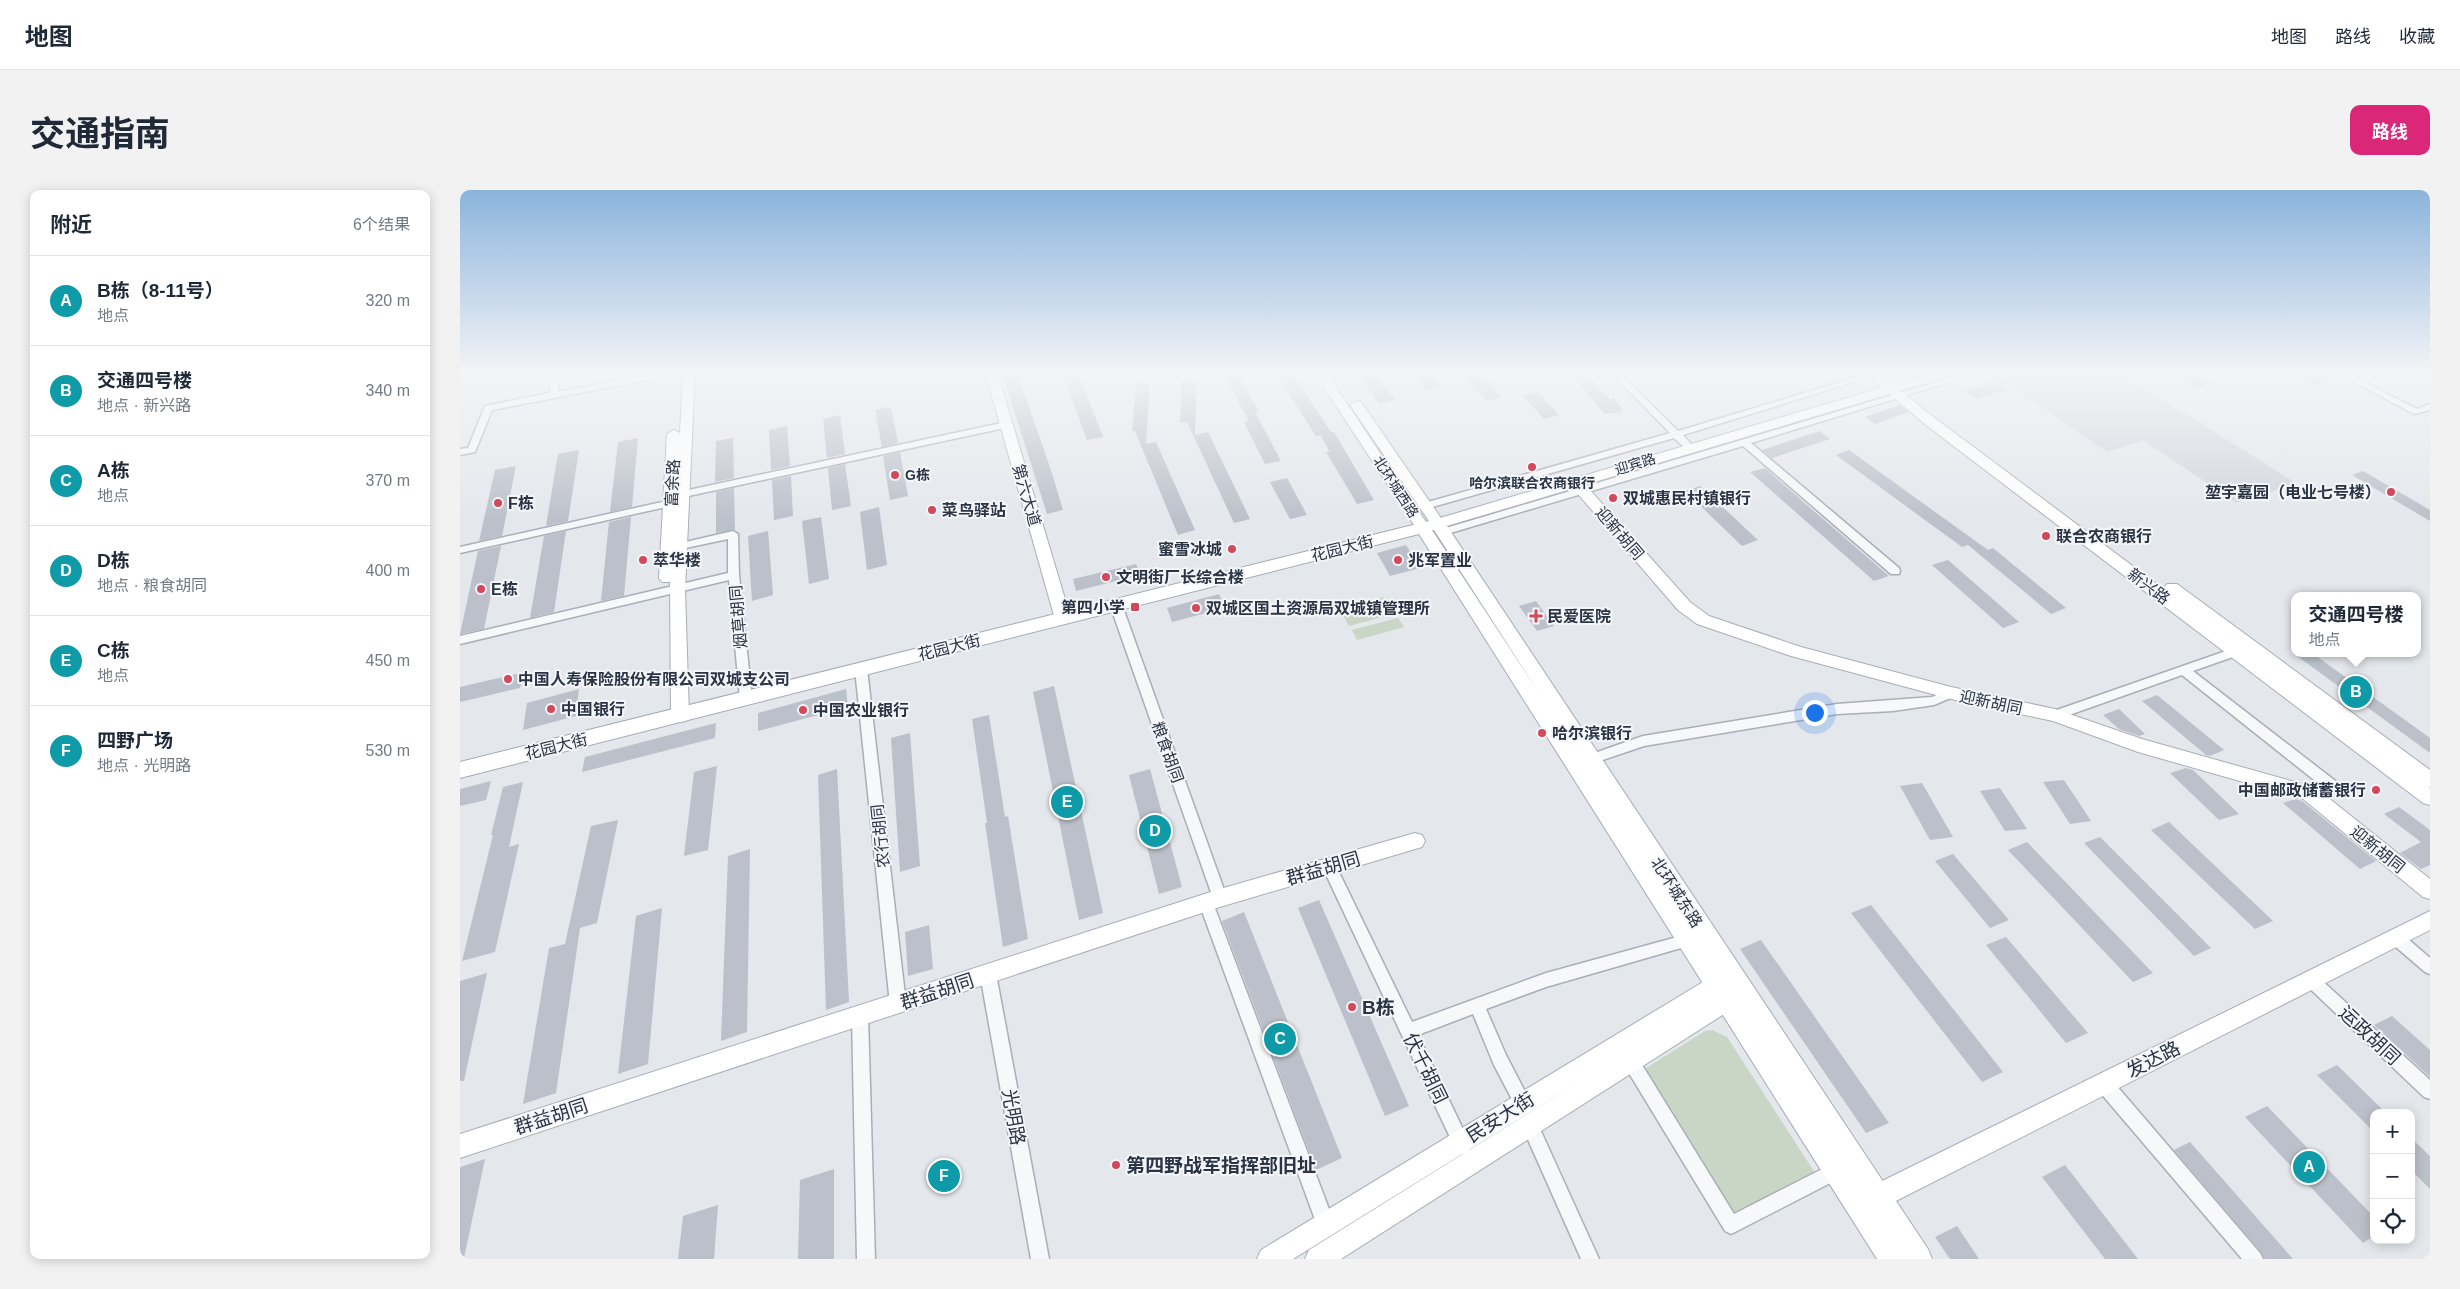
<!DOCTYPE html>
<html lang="zh">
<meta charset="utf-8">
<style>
body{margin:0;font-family:Arial,"Noto Sans SC",sans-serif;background:#f2f2f3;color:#1f2937}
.controls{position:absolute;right:15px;bottom:15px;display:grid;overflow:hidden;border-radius:10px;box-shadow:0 2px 12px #0003}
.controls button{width:45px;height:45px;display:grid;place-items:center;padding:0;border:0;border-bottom:1px solid #e0e1e3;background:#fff;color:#1f2937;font:25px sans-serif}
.you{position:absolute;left:1354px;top:522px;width:18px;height:18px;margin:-12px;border:4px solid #fff;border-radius:50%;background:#1a73e8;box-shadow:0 0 0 8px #1a73e833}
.badge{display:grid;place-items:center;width:32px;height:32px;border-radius:50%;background:#db2777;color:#fff;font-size:16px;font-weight:700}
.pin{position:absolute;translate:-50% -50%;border:2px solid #fff;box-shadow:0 1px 5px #0006}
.popup{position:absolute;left:1831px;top:402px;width:130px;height:65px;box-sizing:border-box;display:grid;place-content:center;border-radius:10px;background:#fff;filter:drop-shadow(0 1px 4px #0005);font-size:16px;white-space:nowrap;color:#747a83}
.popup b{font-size:19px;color:#1f2937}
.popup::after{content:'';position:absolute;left:50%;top:100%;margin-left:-10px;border:10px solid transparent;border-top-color:#fff}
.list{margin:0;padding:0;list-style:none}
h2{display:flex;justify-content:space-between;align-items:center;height:65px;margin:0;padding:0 20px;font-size:21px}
h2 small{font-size:16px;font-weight:400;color:#747a83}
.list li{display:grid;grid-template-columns:32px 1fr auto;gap:15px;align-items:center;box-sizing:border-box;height:90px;padding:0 20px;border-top:1px solid #e0e1e3}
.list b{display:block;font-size:19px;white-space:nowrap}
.list p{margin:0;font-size:16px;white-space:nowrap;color:#747a83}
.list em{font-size:16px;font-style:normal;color:#747a83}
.icon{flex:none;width:28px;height:28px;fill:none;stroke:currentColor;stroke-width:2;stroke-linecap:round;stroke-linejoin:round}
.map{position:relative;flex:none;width:1970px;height:1069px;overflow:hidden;border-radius:10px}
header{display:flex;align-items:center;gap:30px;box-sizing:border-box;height:70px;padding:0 25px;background:#fff;border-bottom:1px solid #e0e1e3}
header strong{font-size:24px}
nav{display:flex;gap:28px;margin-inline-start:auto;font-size:18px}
.intro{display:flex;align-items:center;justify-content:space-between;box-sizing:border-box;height:120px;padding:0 30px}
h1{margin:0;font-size:35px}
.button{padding:12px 22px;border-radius:10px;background:#db2777;color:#fff;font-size:18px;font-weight:700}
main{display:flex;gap:30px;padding:0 30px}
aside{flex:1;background:#fff;border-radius:10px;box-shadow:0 2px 12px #0003}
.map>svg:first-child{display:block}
.built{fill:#d2d6de}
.green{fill:#c9d6c5}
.building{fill:#bbc0ca}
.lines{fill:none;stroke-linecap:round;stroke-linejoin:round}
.street-casing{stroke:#a9aeb7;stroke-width:3}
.secondary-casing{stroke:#a9aeb7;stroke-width:2}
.primary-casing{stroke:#a3abb8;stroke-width:2}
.street{fill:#f7f8fa;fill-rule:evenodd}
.secondary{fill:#fff;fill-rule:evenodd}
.primary{fill:#fff;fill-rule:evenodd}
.poi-dot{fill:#d1495b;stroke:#f4f6f9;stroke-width:2}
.labels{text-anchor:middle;stroke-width:4;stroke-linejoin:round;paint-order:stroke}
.far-street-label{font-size:14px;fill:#2b3445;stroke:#f4f6f9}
.far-poi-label{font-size:14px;font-weight:bold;fill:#2b3445;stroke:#f4f6f9;text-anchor:start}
.street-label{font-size:16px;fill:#2b3445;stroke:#f4f6f9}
.poi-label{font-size:16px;font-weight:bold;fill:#2b3445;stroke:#f4f6f9;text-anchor:start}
.near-street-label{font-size:19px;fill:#2b3445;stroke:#f4f6f9}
.near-poi-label{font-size:19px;font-weight:bold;fill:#2b3445;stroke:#f4f6f9;text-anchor:start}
</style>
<header>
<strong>地图</strong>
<nav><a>地图</a><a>路线</a><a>收藏</a></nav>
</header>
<div class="intro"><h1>交通指南</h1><a class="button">路线</a></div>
<main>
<aside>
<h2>附近<small>6个结果</small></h2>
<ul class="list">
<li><span class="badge" style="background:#0f9aa8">A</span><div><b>B栋（8-11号）</b><p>地点</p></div><em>320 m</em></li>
<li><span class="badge" style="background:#0f9aa8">B</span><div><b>交通四号楼</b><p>地点 · 新兴路</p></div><em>340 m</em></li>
<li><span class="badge" style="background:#0f9aa8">C</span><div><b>A栋</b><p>地点</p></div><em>370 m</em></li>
<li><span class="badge" style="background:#0f9aa8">D</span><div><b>D栋</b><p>地点 · 粮食胡同</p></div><em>400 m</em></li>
<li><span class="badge" style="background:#0f9aa8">E</span><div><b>C栋</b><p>地点</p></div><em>450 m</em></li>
<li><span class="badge" style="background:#0f9aa8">F</span><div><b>四野广场</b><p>地点 · 光明路</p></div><em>530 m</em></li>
</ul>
</aside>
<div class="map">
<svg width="1970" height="1069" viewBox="0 0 1970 1069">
<rect width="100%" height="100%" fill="#e4e7ec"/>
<polygon class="built" points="1588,182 1668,182 1670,183 1665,186 1836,293 1777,313 1683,250 1647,262 1547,193"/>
<g class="green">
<polygon points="924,407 934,424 889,436 880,419"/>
<polygon points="938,428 944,437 897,450 892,440"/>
<polygon points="1252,840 1267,847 1357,986 1273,1028 1183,880 1245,841"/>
</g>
<g class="building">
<polygon points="557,182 592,283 603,320 587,324 542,183"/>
<polygon points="602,182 618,182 643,247 627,250"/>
<polygon points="815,182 831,182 871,242 874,242 914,310 897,314 866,262 870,262 860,245 856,246"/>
<polygon points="897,182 914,182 935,210 919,214"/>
<polygon points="952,182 969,182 980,197 966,200"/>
<polygon points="1020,182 1040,206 1041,208 1027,211 1007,189 1009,189 1006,186"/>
<polygon points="1109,182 1123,182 1150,209 1153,208 1163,219 1160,219 1162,222 1145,224"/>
<polygon points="1549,182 1575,182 1575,184 1543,194 1532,186"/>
<polygon points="1708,182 1729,182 1750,194 1737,198"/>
<polygon points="1831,182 1851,182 1868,190 1856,195"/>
<polygon points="778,184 799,221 795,222 821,271 805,274 784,232 789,231 765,187"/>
<polygon points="737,191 735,245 748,242 790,329 774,333 727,232 720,233 722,192"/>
<polygon points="1534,192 1546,200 1516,209 1504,201"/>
<polygon points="690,193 686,254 696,252 735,340 718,345 675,241 672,241 676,194"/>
<polygon points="1078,202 1099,225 1084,229 1063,206"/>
<polygon points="1440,215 1448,222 1415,234 1405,227"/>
<polygon points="431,217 438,253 422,257 415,220"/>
<polygon points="380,225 385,264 367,268 363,229"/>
<polygon points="327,236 330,276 311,280 309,240"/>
<polygon points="1360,241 1370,249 1312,268 1302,260"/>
<polygon points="178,248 172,317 150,322 158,252"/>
<polygon points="273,248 274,288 255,292 256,251"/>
<polygon points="119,260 108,331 86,336 98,264"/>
<polygon points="1389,260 1528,360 1533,358 1606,418 1591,424 1508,355 1502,357 1376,265"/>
<polygon points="440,262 448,306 430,310 423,266"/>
<polygon points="385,274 391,316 372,320 368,278"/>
<polygon points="56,276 42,346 19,351 35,280"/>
<polygon points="1305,278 1355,322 1429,386 1414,391 1290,282"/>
<polygon points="1903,281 1970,320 1970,331 1892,285"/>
<polygon points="331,286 333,326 314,330 312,290"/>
<polygon points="827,288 847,325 830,329 810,292"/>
<polygon points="1240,296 1298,350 1282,356 1225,301"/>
<polygon points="274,298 275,340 256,343 256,302"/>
<polygon points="419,317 427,375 407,380 400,322"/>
<polygon points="171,327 164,406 141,411 149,332"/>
<polygon points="361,327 369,389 349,394 342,331"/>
<polygon points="106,341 94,422 70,428 84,346"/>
<polygon points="308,341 313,405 292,411 288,346"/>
<polygon points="946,355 960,378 930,386 917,363"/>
<polygon points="41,356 24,439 0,444 18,361"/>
<polygon points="1488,370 1559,432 1543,438 1472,375"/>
<polygon points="676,374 680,385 616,401 613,389"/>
<polygon points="759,404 765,418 712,432 707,418"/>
<polygon points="1076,411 1094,436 1077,441 1059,416"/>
<polygon points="1833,463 1852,463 1970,548 1970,563"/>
<polygon points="65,482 60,498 0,512 0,497"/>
<polygon points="594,496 643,723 619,730 573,502"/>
<polygon points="119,499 116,526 63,540 67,513"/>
<polygon points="386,499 388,517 298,541 298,523"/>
<polygon points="1697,505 1764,560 1750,566 1746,565 1682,511"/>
<polygon points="1659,519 1685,544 1679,546 1659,539 1643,525"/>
<polygon points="529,525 545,627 548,626 568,749 543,757 525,633 527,633 512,529"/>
<polygon points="256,533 255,548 122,582 125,567"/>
<polygon points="450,543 460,676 440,682 431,548"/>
<polygon points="257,576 248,660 224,666 234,582"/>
<polygon points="1726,578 1733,580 1779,624 1759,630 1710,583"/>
<polygon points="377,579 389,812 366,820 358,585"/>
<polygon points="690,579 722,697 699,704 669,585"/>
<polygon points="1604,590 1631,631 1610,634 1583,592"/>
<polygon points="31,591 26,610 0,616 0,599"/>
<polygon points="63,592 49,657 59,654 35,762 2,771 33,645 31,645 43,597"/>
<polygon points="1462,593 1493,647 1470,650 1440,596"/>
<polygon points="1540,598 1567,639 1545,641 1520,601"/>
<polygon points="1835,609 1842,611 1916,671 1900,679 1823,613"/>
<polygon points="1939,617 1970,640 1970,675 1961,679 1940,663 1961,652 1924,624"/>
<polygon points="158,630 137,733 120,738 96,903 63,914 89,758 105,754 131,636"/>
<polygon points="1709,632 1813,731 1795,739 1691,640"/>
<polygon points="1640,647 1751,758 1734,766 1624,653"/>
<polygon points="1567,652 1693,783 1673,792 1548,660"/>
<polygon points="290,659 287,842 261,851 268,666"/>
<polygon points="1493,664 1549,730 1530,738 1475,671"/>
<polygon points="859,710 949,916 925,926 838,718"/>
<polygon points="1411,715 1543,882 1522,892 1391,723"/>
<polygon points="202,718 188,874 158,884 176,726"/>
<polygon points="784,722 882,968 856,980 762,731"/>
<polygon points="469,735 473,779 448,786 445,742"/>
<polygon points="1546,747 1628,843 1606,853 1526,755"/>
<polygon points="1301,750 1429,933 1406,943 1280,759"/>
<polygon points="27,783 4,891 0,891 0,791"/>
<polygon points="1932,826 1970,860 1970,887 1914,835"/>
<polygon points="1877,875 1926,923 1914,923 1914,942 1857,885"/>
<polygon points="1807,916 1914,1027 1914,1046 1903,1053 1785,927"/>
<polygon points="1951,948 1970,966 1970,999 1951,980"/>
<polygon points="1730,952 1833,1069 1805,1069 1801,1062 1714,960"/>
<polygon points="25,969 4,1068 0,1068 0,977"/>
<polygon points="1605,975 1678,1069 1645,1069 1582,987"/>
<polygon points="374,979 374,1069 338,1069 340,990"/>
<polygon points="258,1015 254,1069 218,1069 223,1026"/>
<polygon points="1497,1036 1519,1069 1490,1069 1475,1047"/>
</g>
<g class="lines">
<g class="street-casing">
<g id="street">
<polygon points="92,182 100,182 98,202 200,182 216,182 212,185 32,220 15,262 0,265 0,259 8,258 25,216 89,203"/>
<polygon points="236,182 253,182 228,189 224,186"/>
<polygon points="1150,182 1159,182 1218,241 1414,182 1426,182 1223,245 1233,256 1233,260 1227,260 1214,248 969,318 961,318 961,314 1210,243"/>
<polygon points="1510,182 1523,182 1291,253 1439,378 1440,381 1439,384 1431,384 1283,256 987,344 983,345 978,342 979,340"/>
<polygon points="1875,182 1885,182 1957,219 1970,214 1970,220 1954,224"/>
<polygon points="546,232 549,233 549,237 224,307 219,304 224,301"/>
<polygon points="211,310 215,311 215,315 0,363 0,357"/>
<polygon points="273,341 278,344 279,385 292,509 290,512 286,513 280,509 269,390 0,454 0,446 268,383 268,349 221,359 216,356 217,354"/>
<polygon points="656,411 662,415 767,708 765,712 760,714 755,712 753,708 650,415"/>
<polygon points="1783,455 1787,456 1789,459 1787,462 1733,481 1878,593 1880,597 1878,601 1868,601 1722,485 1595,530 1589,525 1591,522"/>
<polygon points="401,475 407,479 446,814 443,819 438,821 433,819 430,814 395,479"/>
<polygon points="1491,499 1495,500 1497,503 1495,506 1474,515 1433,521 1377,524 1184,556 1131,574 1126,572 1125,569 1126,566 1183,546 1377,514 1472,507"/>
<polygon points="869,670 874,672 952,832 1086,783 1228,744 1233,745 1235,750 1233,755 1228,756 1086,797 1026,819 1046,865 1071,913 1069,919 1063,921 1057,919 1034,875 1013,824 958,845 1011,956 1009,962 1003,964 997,962 862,676 864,672"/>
<polygon points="746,707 751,709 753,713 875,1035 872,1041 866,1044 860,1041 857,1035 739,713 741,709"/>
<polygon points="1935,741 1940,742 1970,768 1970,784 1965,782 1930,752 1928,747 1930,742"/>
<polygon points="528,777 533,779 536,784 589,1069 571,1069 520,784 523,779"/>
<polygon points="1851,783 1856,785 1970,890 1970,909 1964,907 1846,795 1843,790 1846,785"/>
<polygon points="400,819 405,821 408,826 415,1069 397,1069 392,826 395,821"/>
<polygon points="1170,862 1176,865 1274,1024 1376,972 1382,975 1385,981 1382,987 1277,1041 1271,1044 1265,1041 1164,875 1162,870 1164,865"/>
<polygon points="1644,886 1650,888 1800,1063 1803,1069 1782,1069 1638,900 1636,894 1638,888"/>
<polygon points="1069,926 1075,928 1139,1069 1121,1069 1061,934 1063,928"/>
</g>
</g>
<g class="secondary-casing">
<g id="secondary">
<polygon points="223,182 235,182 225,400 229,526 226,531 220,532 214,531 211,526 210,392 202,392 199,388 207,244 214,240 220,243"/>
<polygon points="525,182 537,182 611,429 609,433 597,433 595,429"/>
<polygon points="854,182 866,182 970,338 968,341 958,341"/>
<polygon points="1404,182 1417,182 1476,229 1706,401 1704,398 1707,394 1717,394 1970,580 1970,597 1968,596 1970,598 1970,615 1963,613 1466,235"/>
<polygon points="896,211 901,212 983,331 985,334 983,337 973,337 890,215"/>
<polygon points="1116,289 1121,290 1230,412 1249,426 1341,457 1491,497 1595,519 1682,549 1856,598 1970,689 1970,709 1963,707 1843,609 1678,562 1593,531 1491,509 1331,466 1237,434 1218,420 1111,296 1109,293 1111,290"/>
<polygon points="955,643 962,645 965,651 962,657 760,717 0,968 0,944 760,699"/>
<polygon points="1970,721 1970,740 1426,1016 1417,1019 1408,1016 1405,1007 1408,998"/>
<polygon points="1266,778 1273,781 1277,788 1272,795 1278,793 1286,796 1289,803 1286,810 881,1069 845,1069 849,1060 1128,886 833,1069 797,1069 801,1060"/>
</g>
</g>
<g class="primary-casing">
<path id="primary" d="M1475 182H1495L1493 185 987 336 1468 1059 1472 1069H1417L959 344 0 588V572L973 330ZM972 340H974L1079 503Z"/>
</g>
<use href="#street" class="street"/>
<use href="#secondary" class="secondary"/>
<use href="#primary" class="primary"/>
</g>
<linearGradient id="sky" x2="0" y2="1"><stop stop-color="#8bb4dd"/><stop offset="0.55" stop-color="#f3f4f6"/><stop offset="1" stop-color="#f3f4f6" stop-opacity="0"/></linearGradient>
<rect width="1970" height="331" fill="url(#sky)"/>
<g class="poi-dot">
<circle cx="1072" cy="277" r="5"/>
<circle cx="435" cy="285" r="5"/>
<circle cx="1931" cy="302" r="5"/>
<circle cx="1153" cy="308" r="5"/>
<circle cx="38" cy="313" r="5"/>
<circle cx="472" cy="320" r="5"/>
<circle cx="1586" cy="346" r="5"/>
<circle cx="772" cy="359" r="5"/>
<circle cx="183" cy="370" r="5"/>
<circle cx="938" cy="370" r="5"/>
<circle cx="646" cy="387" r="5"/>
<circle cx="21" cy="399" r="5"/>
<rect x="670" y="412" width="10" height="10" rx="2.5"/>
<circle cx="736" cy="418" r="5"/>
<path d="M1073.5 418.5h5v5h5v5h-5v5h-5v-5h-5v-5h5z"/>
<circle cx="48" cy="489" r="5"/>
<circle cx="91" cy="519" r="5"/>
<circle cx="343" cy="520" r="5"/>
<circle cx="1082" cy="543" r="5"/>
<circle cx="1916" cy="600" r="5"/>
<circle cx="892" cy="817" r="5"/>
<circle cx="656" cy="975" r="5"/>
</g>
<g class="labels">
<g class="far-street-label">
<text transform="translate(1175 274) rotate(-17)" y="5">迎宾路</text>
<text transform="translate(936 297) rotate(57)" y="5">北环城西路</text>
</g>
<g class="far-poi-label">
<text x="445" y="290">G栋</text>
<text x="1072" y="298" text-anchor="middle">哈尔滨联合农商银行</text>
</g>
<g class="street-label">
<text transform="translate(212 293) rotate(-87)" y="6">富余路</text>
<text transform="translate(567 305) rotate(74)" y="6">第六大道</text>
<text transform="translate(1160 343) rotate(49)" y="6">迎新胡同</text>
<text transform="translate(882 358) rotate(-14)" y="6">花园大街</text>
<text transform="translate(1689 396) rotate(37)" y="6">新兴路</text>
<text transform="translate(278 427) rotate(-95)" y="6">烟草胡同</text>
<text transform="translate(489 457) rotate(-14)" y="6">花园大街</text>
<text transform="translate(1531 512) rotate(12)" y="6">迎新胡同</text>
<text transform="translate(96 556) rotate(-14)" y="6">花园大街</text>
<text transform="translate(708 562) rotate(70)" y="6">粮食胡同</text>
<text transform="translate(420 646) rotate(-96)" y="6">农行胡同</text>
<text transform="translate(1918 659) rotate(39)" y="6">迎新胡同</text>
<text transform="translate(1217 702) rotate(57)" y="6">北环城东路</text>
</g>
<g class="poi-label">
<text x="1921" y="308" text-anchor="end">堃宇嘉园（电业七号楼）</text>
<text x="1163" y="314">双城惠民村镇银行</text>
<text x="48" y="319">F栋</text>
<text x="482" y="326">菜鸟驿站</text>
<text x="1596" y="352">联合农商银行</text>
<text x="762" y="365" text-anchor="end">蜜雪冰城</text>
<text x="193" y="376">萃华楼</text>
<text x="948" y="376">兆军置业</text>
<text x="656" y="393">文明街厂长综合楼</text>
<text x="31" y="405">E栋</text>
<text x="665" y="423" text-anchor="end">第四小学</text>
<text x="746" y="424">双城区国土资源局双城镇管理所</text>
<text x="1087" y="432">民爱医院</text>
<text x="58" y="495">中国人寿保险股份有限公司双城支公司</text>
<text x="101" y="525">中国银行</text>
<text x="353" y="526">中国农业银行</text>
<text x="1092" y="549">哈尔滨银行</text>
<text x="1906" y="606" text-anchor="end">中国邮政储蓄银行</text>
</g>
<g class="near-street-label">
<text transform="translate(863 678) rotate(-16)" y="7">群益胡同</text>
<text transform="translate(477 801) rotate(-18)" y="7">群益胡同</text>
<text transform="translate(1910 845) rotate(43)" y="7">运政胡同</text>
<text transform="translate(1693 869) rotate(-27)" y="7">发达路</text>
<text transform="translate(966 878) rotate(64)" y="7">伏千胡同</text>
<text transform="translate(91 926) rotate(-18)" y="7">群益胡同</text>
<text transform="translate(554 927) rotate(80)" y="7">光明路</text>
<text transform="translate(1040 927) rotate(-32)" y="7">民安大街</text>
</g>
<g class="near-poi-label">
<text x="902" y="824">B栋</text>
<text x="666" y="982">第四野战军指挥部旧址</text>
</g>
</g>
</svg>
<div class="controls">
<button>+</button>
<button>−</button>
<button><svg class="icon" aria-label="locate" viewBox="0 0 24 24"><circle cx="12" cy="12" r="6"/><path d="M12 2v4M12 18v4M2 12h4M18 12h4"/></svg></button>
</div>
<div class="you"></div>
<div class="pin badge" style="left:1849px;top:977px;background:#0f9aa8">A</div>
<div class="pin badge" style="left:1896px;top:502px;background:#0f9aa8">B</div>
<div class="popup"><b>交通四号楼</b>地点</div>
<div class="pin badge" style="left:820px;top:849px;background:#0f9aa8">C</div>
<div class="pin badge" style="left:695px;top:641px;background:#0f9aa8">D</div>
<div class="pin badge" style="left:607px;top:612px;background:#0f9aa8">E</div>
<div class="pin badge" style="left:484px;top:986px;background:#0f9aa8">F</div>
</div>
</main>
